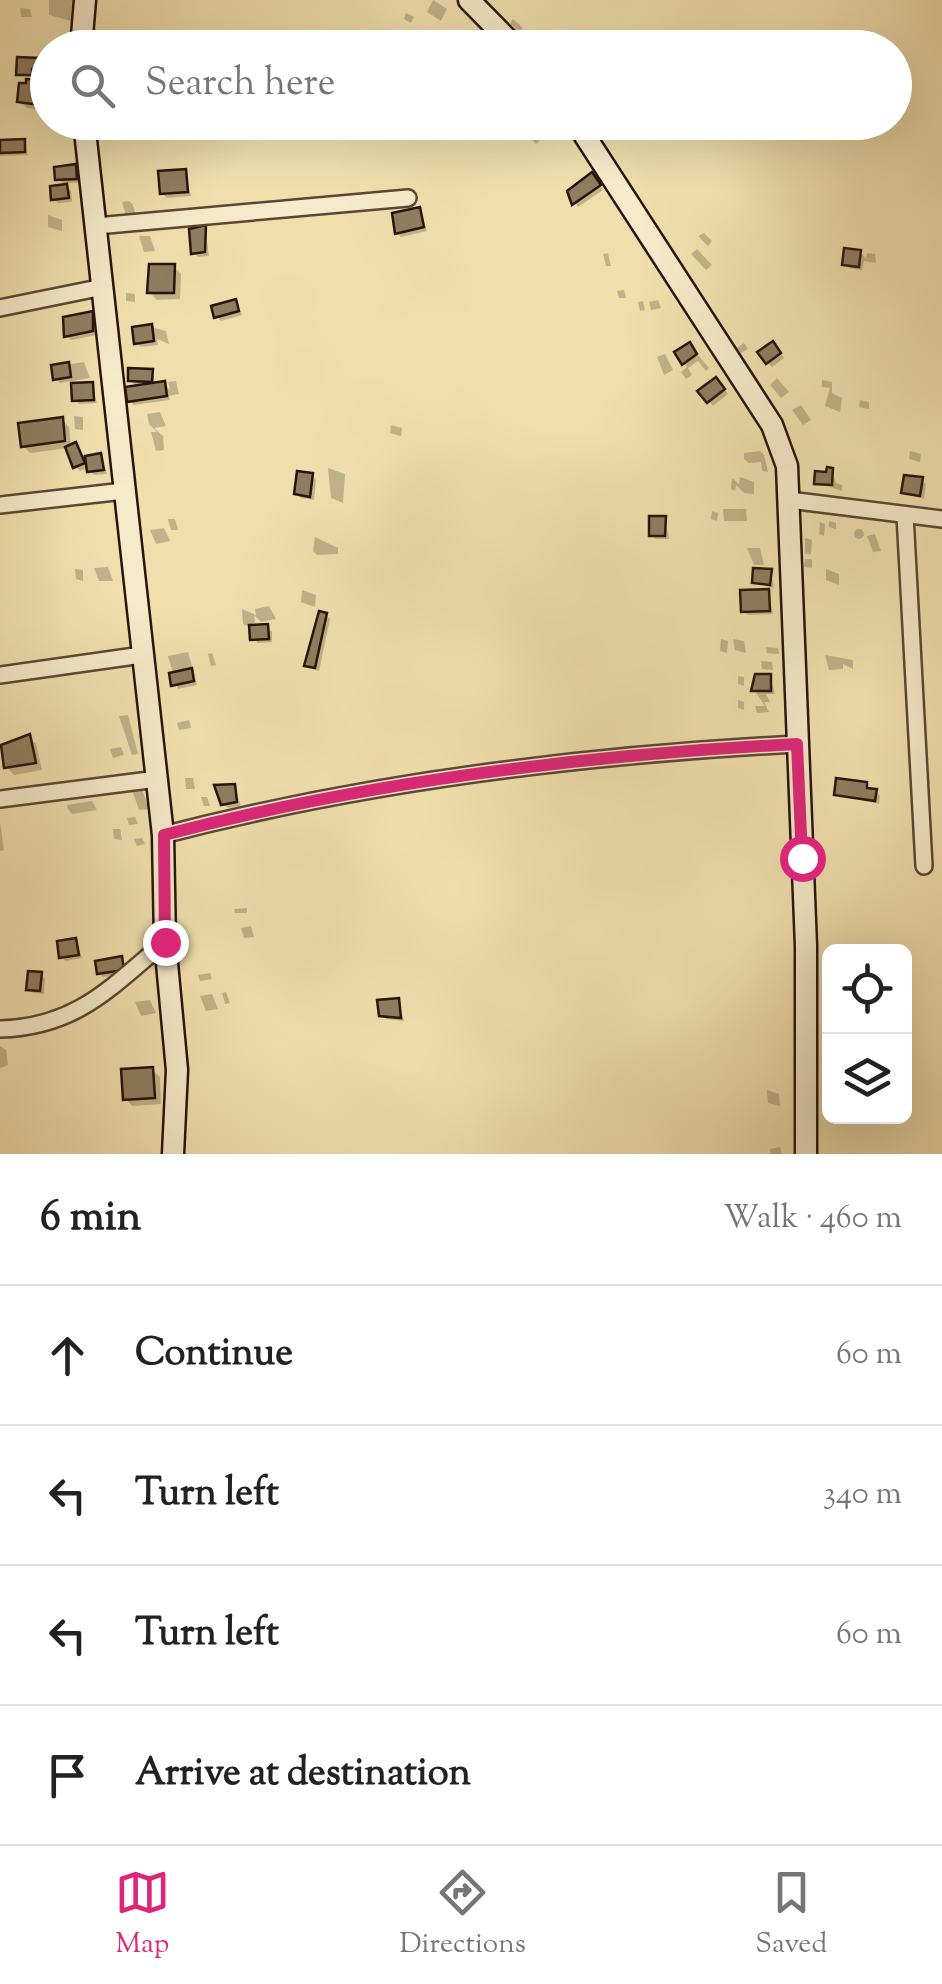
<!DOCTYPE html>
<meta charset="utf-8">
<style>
body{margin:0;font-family:"Sorts Mill Goudy",serif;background:#f6f6f6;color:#222}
.controls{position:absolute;right:30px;bottom:30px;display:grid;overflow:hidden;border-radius:15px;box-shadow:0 10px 40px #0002}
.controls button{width:90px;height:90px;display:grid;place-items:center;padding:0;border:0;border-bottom:2px solid #e0e0e0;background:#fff;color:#222;font:50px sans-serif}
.stop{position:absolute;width:30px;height:30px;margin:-22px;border:8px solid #db2777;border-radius:50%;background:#fff}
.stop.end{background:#db2777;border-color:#fff;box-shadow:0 2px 10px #0008}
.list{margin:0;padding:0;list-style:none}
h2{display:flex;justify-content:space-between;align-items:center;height:130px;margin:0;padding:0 40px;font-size:42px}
h2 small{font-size:32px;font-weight:400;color:#767676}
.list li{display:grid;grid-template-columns:65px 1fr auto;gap:30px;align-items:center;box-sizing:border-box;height:140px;padding:0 40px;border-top:2px solid #e0e0e0}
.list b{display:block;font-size:38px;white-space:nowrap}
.list em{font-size:32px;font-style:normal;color:#767676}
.icon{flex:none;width:55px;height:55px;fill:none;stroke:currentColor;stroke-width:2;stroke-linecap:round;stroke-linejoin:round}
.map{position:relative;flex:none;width:942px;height:1154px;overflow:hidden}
.search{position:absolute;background:#fff;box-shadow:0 10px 40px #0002;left:30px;right:30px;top:30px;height:110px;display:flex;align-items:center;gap:25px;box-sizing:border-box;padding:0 35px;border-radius:55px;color:#767676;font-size:38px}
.sheet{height:690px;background:#fff}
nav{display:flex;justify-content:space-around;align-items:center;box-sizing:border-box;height:140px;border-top:2px solid #e0e0e0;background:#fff;font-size:28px;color:#767676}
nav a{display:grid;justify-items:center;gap:5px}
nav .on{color:#db2777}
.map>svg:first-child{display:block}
.shadow{fill:#0003}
.building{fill:#907d60;stroke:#29130c;stroke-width:2.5}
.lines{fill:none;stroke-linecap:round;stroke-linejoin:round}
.street-casing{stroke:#5b4634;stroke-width:20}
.secondary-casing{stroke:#29130c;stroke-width:25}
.street{stroke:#f5eaca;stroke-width:15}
.secondary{stroke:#f5eaca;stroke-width:20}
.route{stroke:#db2777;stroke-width:12}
</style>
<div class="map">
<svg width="942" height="1154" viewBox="0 0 942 1154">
<rect width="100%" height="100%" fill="#f0dfad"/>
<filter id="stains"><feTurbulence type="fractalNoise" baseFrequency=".002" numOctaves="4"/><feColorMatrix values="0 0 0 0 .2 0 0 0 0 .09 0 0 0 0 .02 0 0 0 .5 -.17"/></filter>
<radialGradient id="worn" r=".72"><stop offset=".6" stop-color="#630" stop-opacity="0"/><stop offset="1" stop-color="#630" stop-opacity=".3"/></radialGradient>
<g class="shadow">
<polygon points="49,0 72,0 71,21 49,15"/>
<polygon points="433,0 447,9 441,21 427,12"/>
<polygon points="20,8 30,9 32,17 21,17"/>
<polygon points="406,13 414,17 411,23 404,19"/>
<polygon points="513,19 523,28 519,32 510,23"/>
<polygon points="39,60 42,73 36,72 35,79 18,74"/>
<polygon points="48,84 48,111 27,108 20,101"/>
<polygon points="551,122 561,133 556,138 543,124"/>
<polygon points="539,130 545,136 536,144 529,137"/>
<polygon points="24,142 28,155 0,156 0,143"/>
<polygon points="75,167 80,183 63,183 71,191 72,202 58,203 53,199 66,187 58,178"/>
<polygon points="185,172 191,196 167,198 162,193"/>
<polygon points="596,179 603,190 578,207 570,192"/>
<polygon points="129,201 133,205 137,219 126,216 122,202"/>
<polygon points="419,210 427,231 401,237 397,233"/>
<polygon points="48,215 62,220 62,231 48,227"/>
<polygon points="205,228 209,256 198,257 194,253"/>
<polygon points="704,233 712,241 708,246 698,236"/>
<polygon points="139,236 150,236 155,251 144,252"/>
<polygon points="697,249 712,265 706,270 691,254"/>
<polygon points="860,252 866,258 867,253 875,254 876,263 864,261 862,270 849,268 845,264"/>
<polygon points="608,253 611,266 606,266 603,254"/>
<polygon points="174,267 181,274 180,299 157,300 149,292"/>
<polygon points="624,290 626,298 619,298 617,291"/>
<polygon points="126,293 135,294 135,302 126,301"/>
<polygon points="658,300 661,308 651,310 649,302"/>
<polygon points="235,301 242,315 221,321 217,317"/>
<polygon points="643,301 645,310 640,311 638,302"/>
<polygon points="92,314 97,335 71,340 66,336"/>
<polygon points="151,327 166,331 169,344 157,339 158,345 141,347 137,343"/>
<polygon points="744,343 748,349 741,353 737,348"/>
<polygon points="777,348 784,358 772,367 768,363"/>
<polygon points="693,349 709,368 706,371 698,361 688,368 692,375 686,379 681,372 687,367 677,352"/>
<polygon points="665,354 673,370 664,375 657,357"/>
<polygon points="84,362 90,378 60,383 56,378 54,367"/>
<polygon points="152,371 156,385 164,384 170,390 168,382 176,381 179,394 169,396 170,400 134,405 130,401 138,388 130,380"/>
<polygon points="777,378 789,392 781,398 770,385"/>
<polygon points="822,380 832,382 832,393 842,398 840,412 825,406 830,388 822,387"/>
<polygon points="720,384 728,394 713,406 701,391"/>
<polygon points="92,385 97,403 79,404 75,400"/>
<polygon points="860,400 869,402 869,409 859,407"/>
<polygon points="801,405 811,420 803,425 792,410"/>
<polygon points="160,412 166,426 154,428 163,436 164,450 156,451 151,432 157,432 149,424 147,414"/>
<polygon points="74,416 83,417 83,430 75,429"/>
<polygon points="62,420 69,427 71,447 80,449 87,468 80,471 75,466 68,448 30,453 23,445"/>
<polygon points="391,425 402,428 401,436 390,433"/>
<polygon points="760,451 764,455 768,472 762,471 761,462 749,463 744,459 744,453"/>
<polygon points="910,451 921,454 920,462 909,459"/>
<polygon points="100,456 107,474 94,475 90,471"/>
<polygon points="328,468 345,474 343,503 331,498"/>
<polygon points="832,471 836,483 842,485 842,491 817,483 818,473"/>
<polygon points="312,475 316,480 314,500 301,498 296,494"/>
<polygon points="740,477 754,482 754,494 744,493 736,485 735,491 731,489 732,478 739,484"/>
<polygon points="921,480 926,484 924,499 904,492"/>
<polygon points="723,509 746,509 747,521 724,521"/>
<polygon points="712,511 718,513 717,521 711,519"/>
<polygon points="168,519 175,519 178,530 171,530"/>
<polygon points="665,519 669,539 656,539 651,535"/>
<polygon points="829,521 836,523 836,529 829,527"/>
<polygon points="820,522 825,524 824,536 819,534"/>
<polygon points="164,528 170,541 156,544 150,530"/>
<circle cx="859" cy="534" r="5"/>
<polygon points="875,534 881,551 873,552 867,536"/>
<polygon points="315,537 338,548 338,554 317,555 313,551"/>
<polygon points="805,538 812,540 811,554 806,554 812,560 812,568 804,567 805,559 811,559 805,553"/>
<polygon points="747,548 760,548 764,565 754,565"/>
<polygon points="108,567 113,581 99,581 94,568"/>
<polygon points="75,569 83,570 83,581 76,579"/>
<polygon points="826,569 839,574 839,585 826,580"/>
<polygon points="771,572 774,588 755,582"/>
<polygon points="302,590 316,595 315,607 301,602"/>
<polygon points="768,591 773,614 748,615 743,611"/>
<polygon points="269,606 276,619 261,622 254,615 255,623 248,625 272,631 272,642 257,643 252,628 243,624 242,609 256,615 255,609"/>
<polygon points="325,615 330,619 319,671 307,665 314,627"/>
<polygon points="721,639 728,641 727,653 720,651"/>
<polygon points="733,639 744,641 746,653 735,650"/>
<polygon points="766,647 778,648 779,654 767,653"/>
<polygon points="188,652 197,685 178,689 168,656"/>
<polygon points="212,653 216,665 211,666 208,654"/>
<polygon points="825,655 853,660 853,669 843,664 843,669 829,670"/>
<polygon points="761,661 772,662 773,670 762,669"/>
<polygon points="738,676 744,677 744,686 738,684"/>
<polygon points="770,677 775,694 766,694 770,702 764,702 769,712 757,713 755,706 765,706 754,690"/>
<polygon points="738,700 744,702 744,710 738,708"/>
<polygon points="128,715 138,754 132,755 119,716"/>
<polygon points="189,720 191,728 179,730 177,723"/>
<polygon points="29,737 36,744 42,770 14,775 7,767"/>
<polygon points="121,747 124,755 113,758 110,749"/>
<polygon points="185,778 193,778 195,789 186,789"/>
<polygon points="866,785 880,796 879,804 837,794"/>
<polygon points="234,787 241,806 228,808 223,804"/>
<polygon points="142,789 149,809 139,810 132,790"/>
<polygon points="201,797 207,797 210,806 204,806"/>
<polygon points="92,801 97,810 72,814 68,809 67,805"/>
<polygon points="135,817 138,824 129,825 127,818"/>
<polygon points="0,822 4,850 0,851"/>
<polygon points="113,829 120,829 122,840 114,839"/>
<polygon points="142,838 145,844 137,846 134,839"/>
<polygon points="247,908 247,913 235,913 234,909"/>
<polygon points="251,926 254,937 244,938 241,928"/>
<polygon points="75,940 82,958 66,961 62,957"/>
<polygon points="121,959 127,973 103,977 99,973"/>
<polygon points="41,975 45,979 44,994 33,993 29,989"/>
<polygon points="198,975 210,973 212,979 200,981"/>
<polygon points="226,992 230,1003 225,1004 222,993"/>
<polygon points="212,994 218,1009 206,1011 200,996"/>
<polygon points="150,1000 156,1013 141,1016 135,1002"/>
<polygon points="398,1001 404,1021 386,1019 381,1015"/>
<polygon points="0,1046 6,1050 8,1065 0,1068"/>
<polygon points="152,1070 160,1077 161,1104 132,1106 125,1098"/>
<polygon points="824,1082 830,1084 830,1094 824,1093"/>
<polygon points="767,1090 779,1094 780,1106 768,1103"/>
<polygon points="770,1149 780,1147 782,1154 771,1154"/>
</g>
<g class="building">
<polygon points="17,57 40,58 39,69 32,69 32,75 16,75"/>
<polygon points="26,79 48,81 48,106 17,102 19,83 26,83"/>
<polygon points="25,139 25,152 0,153 0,140"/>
<polygon points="76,164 77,179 55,180 54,167"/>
<polygon points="186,169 188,192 160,194 158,171"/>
<polygon points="592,172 601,185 572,205 567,191"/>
<polygon points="67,184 69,198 51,200 50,186"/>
<polygon points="420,207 424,227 395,234 392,213"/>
<polygon points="206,225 205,252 191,254 189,229"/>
<polygon points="844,248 861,250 859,267 842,265"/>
<polygon points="149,264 175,264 174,293 147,293"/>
<polygon points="236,299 239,311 214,318 211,306"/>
<polygon points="93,311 93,331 64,337 63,317"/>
<polygon points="152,324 154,341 134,344 132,327"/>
<polygon points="773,341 781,353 766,364 757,352"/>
<polygon points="690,342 697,354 682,365 674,352"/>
<polygon points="69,362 71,377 53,380 51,365"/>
<polygon points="128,368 153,369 152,382 128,381"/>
<polygon points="716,377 725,389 707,403 697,391"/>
<polygon points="165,381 167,396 127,402 125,387"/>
<polygon points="93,382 94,400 72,401 71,383"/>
<polygon points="63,417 65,441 21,447 18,423"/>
<polygon points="76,442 85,463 73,468 65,447"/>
<polygon points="101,453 104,470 87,472 85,456"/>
<polygon points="827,467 833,468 832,485 814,484 815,471 826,472"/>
<polygon points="297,471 313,473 310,497 294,494"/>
<polygon points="904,475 923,477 920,496 901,493"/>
<polygon points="649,516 666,516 665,536 649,536"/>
<polygon points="753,568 772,569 770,585 752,583"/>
<polygon points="769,589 770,611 741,612 740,590"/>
<polygon points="319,611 327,613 315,668 304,666"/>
<polygon points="268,624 269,639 250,640 249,625"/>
<polygon points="192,668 194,681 171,686 169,673"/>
<polygon points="755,674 771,674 771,691 751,691"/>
<polygon points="30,734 36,763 4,768 1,745"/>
<polygon points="836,778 867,782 867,788 877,789 875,801 834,795"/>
<polygon points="235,784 237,802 221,805 214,785"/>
<polygon points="76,938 79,955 59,958 57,941"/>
<polygon points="122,956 124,970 97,974 95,961"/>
<polygon points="28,971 42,972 40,991 26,990"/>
<polygon points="399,998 401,1018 379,1016 377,1000"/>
<polygon points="153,1067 155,1098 123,1100 121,1069"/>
</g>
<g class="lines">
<g class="street-casing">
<g id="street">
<polyline points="96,226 408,198"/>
<polyline points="0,308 103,287"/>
<polyline points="789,500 942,519"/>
<polyline points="0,505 124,491"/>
<polyline points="905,515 924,866"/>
<polyline points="0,675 142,655"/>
<polyline points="0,799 157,779"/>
<path d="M163 835C370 781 584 755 797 744"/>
<path d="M0 1029C76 1027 110 988 165 942"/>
</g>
</g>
<g class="secondary-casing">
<g id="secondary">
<polyline points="469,0 516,48"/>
<polyline points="81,48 85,0"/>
<polyline points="84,122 163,835 165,942 177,1070 173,1154"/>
<polyline points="576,122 772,425 787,466 806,946 806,1154"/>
</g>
</g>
<use href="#street" class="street"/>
<use href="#secondary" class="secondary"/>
</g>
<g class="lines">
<path class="route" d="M165 942 164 835C370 781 584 755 797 744L802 858"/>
</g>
<rect width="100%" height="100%" filter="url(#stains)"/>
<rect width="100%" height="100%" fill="url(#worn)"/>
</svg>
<div class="controls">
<button><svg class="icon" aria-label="locate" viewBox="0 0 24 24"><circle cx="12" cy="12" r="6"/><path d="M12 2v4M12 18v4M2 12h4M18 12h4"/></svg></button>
<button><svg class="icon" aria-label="layers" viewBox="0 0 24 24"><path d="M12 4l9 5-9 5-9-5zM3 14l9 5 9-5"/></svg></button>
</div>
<div class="stop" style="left:802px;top:858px"></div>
<div class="stop end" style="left:165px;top:942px"></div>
<div class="search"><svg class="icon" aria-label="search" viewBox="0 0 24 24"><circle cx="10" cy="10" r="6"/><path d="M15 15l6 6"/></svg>Search here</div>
</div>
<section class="sheet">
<h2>6 min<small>Walk · 460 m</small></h2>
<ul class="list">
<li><svg class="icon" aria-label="ahead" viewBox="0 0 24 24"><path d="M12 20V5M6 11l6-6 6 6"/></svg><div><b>Continue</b></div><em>60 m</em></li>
<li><svg class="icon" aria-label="left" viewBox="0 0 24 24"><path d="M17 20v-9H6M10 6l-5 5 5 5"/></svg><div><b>Turn left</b></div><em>340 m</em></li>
<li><svg class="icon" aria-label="left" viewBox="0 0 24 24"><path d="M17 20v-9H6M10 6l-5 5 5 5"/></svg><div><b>Turn left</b></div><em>60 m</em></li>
<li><svg class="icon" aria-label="arrive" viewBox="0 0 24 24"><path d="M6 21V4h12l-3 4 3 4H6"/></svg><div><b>Arrive at destination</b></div></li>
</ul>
</section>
<nav>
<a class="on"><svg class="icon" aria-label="map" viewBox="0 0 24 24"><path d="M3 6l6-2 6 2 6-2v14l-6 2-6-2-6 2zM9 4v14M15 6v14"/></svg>Map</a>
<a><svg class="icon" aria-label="directions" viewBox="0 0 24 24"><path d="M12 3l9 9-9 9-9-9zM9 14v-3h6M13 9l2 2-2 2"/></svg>Directions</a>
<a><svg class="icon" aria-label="saved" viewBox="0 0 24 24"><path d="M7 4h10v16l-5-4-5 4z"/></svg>Saved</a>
</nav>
